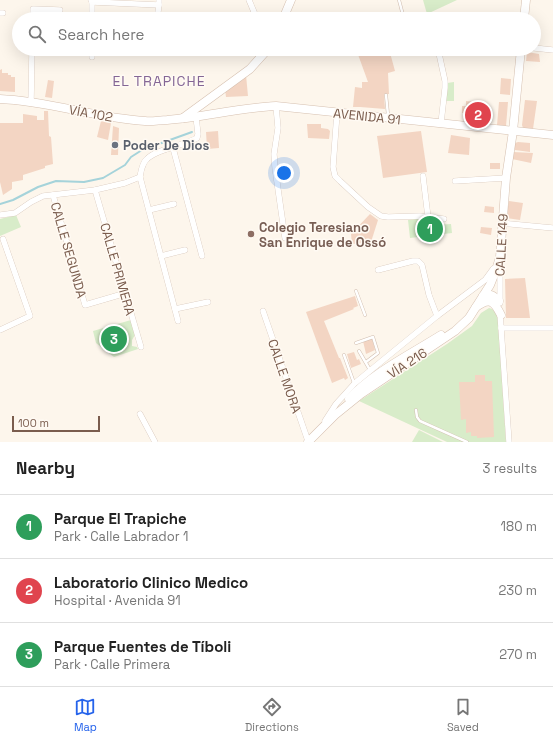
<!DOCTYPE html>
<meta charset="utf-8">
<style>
body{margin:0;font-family:"Space Grotesk",sans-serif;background:#f6f6f6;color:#222}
.scale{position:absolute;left:12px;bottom:10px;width:88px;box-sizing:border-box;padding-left:4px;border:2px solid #7a5c4d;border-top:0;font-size:11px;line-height:14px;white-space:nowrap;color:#7a5c4d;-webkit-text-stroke:3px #fffaf3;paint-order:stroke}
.you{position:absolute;left:284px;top:173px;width:14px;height:14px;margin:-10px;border:3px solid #fff;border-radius:50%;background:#1a73e8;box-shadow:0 0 0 6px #1a73e833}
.badge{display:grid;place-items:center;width:26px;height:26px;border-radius:50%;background:#2563eb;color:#fff;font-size:13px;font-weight:700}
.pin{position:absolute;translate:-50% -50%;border:2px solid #fff;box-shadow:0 1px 4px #0006}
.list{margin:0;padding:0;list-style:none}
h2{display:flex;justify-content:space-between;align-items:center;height:52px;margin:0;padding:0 16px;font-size:17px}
h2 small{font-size:13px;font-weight:400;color:#767676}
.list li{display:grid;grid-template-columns:26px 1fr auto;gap:12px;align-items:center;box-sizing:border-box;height:64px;padding:0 16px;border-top:1px solid #e0e0e0}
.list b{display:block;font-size:15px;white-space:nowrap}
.list p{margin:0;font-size:13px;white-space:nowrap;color:#767676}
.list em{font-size:13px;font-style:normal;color:#767676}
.icon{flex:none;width:22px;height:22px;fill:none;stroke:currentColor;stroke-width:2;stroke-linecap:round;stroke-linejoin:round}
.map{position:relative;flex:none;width:553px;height:442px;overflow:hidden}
.search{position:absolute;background:#fff;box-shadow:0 4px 16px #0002;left:12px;right:12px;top:12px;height:44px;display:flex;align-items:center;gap:10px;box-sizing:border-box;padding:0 14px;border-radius:22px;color:#767676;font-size:15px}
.sheet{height:244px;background:#fff}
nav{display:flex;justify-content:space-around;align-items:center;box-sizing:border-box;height:56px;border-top:1px solid #e0e0e0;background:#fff;font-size:11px;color:#767676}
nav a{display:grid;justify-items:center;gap:2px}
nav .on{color:#2563eb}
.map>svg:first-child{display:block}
.green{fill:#d8ecc9}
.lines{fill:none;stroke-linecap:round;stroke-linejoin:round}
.stream{stroke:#a5d3da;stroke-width:2}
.building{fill:#f3d5c3}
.lane-casing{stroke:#d1beb0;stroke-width:3.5}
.street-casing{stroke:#d1beb0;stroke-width:6}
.secondary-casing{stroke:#d6c0b0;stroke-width:9}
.lane{stroke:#fff;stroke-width:2.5}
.street{stroke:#fff;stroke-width:5.5}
.secondary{stroke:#fff;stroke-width:8}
.worship-dot{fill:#6b7280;stroke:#fffaf3;stroke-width:1.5}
.education-dot{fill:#8d6e63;stroke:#fffaf3;stroke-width:1.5}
.labels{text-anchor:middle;stroke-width:3;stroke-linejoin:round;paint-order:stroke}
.street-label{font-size:13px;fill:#7a5c4d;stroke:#fffaf3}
.worship-label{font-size:13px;font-weight:bold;fill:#5b616d;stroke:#fffaf3;text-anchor:start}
.education-label{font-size:13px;font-weight:bold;fill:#785e54;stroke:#fffaf3;text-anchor:start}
.neighbourhood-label{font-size:14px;letter-spacing:1px;fill:#846695;stroke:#fffaf3}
</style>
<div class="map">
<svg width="553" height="442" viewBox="0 0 553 442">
<rect width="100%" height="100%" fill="#fdf6ec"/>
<g class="green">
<polygon points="423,0 457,0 427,14"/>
<polygon points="454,82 454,101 446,101 447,83"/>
<polygon points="16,215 21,227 0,236 0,219"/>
<polygon points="418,219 435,225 451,224 452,233 410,238 408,220"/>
<path d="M489 308C494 309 496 313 498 318L506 442H447L359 401 447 344 472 326 481 313Z"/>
<polygon points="131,320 135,335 132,340 132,346 137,347 138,349 114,357 96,343 93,331"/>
<polygon points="419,430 443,442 412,442"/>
</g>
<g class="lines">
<polyline class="stream" points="0,204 13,200 38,187 56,181 84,182 103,178 125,165 131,157 142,150 192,132"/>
</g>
<g class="building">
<polygon points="356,49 389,49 395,71 388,73 389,94 384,94 385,109 360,107 361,97 360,107 353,107 355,87 362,88 362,82 368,82"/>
<polygon points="527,52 539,54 540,62 526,61"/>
<polygon points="2,69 2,73 8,73 8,75 11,75 11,77 15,77 15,92 0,91 0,70"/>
<polygon points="246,75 248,96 226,97 225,89"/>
<polygon points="501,78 511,79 510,95 500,94"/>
<polygon points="48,80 54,81 52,98 45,97"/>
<polygon points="525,100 537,101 533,129 523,128 522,125"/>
<polygon points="466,101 476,102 476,105 482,106 482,118 464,118 464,113 462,113 462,106 466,106"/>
<polygon points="499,102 508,102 506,126 497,125"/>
<polygon points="44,111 48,111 49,136 51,137 53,164 45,166 45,168 23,175 23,180 12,182 12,189 3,195 0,182 0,123 23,123 23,114 37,116 37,120 44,120"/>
<polygon points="101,121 111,123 108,140 97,137"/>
<polygon points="307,124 321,124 321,128 328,129 330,131 329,139 308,138"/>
<polygon points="113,126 119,128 118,155 111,155"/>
<polygon points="218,131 219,148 207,149 206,132"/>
<polygon points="421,131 427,172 383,178 377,136"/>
<polygon points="451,135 470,138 469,155 448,153"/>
<polygon points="518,142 530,143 530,152 515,150 515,143"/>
<polygon points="513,152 533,153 531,163 512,159"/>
<rect x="490" y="163" width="10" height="6"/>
<polygon points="509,201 523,203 520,220 506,218"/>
<polygon points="485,206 494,207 494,213 484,212"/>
<polygon points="370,214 378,220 371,242 352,244 351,234"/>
<polygon points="481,227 492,228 491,235 480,233"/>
<polygon points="525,278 530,318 506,318 505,279"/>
<polygon points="355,296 358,306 353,308 354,309 324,321 339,358 340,358 348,378 345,380 344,378 332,383 306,312"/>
<polygon points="372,338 375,350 366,354 363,341"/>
<polygon points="354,352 357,360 359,359 361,364 351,368 347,354"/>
<polygon points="475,375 485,375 485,381 492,381 494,437 477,438 477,436 471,436 471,432 466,433 466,419 461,420 459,382 475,382"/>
</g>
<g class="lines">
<g class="lane-casing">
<g id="lane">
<polyline points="399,0 404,19"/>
<polyline points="386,95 388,115"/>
<polyline points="356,291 365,315"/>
<polyline points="356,343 373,337 378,353 366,362"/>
<polyline points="359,351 370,370"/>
<polyline points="344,355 354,383"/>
<polyline points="416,410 417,417 420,421 467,442"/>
</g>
</g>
<g class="street-casing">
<g id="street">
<polyline points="91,0 92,2 159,5 159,0"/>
<polyline points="249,0 257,19"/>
<polyline points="92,2 92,19"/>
<polyline points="0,13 3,13"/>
<polyline points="430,15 431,19"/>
<polyline points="33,19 33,9 60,10"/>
<polyline points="157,19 159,5"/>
<polyline points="534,48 553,50"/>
<polyline points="92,49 92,57"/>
<polyline points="438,49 445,81 445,88 441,123"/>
<polyline points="31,103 32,49"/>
<polyline points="276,106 278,128 274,154 275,168 285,238"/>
<polyline points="337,113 333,167 335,176 340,181 368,207 381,216 388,217 420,216 444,219"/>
<polyline points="173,148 202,256"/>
<polyline points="423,176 428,217"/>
<polyline points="140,177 178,321"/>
<polyline points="455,181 506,178"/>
<polyline points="95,190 141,347"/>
<polyline points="53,195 85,305 126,293"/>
<polyline points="149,210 174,204"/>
<path d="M0 215 15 213 31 202 43 196 95 190 125 183 140 177C141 171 142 163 147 159 156 149 183 146 197 138L198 134 196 117"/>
<polyline points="501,223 553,228"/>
<polyline points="161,256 185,250"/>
<polyline points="378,270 413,261 418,261 422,265 429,295 437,316"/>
<polyline points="500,303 500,265"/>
<polyline points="175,309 208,302"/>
<polyline points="263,311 308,441"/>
<polyline points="500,313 509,442"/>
<polyline points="501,328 553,328"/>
<polyline points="0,330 30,316 3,239"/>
<polyline points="140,414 155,442"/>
<polyline points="325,421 336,404 355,383 437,316 485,280 493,269"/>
</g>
</g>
<g class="secondary-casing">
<g id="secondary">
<polyline points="283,19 291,0"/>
<polyline points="524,19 526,0"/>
<path d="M0 99C49 101 96 118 145 121 152 122 160 120 167 120 204 117 239 108 276 106L553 135"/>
<polyline points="183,118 250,69 268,49"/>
<path d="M483 296C491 293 494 296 499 301"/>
<path d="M476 307C490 297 494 301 501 315"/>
<path d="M349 399C372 373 411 354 441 335"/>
<polyline points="308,442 335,415 361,394 455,331 469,318 490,285 496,270 500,257 506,178 513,131 521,49"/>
</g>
</g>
<use href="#lane" class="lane"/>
<use href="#street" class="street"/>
<use href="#secondary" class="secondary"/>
</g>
<circle class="worship-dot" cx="115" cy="145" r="4"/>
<circle class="education-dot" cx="251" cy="234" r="4"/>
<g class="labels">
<g class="street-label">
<text transform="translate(91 113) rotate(10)" y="5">VÍA 102</text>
<text transform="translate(367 116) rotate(6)" y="5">AVENIDA 91</text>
<text transform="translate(501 245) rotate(-87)" y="5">CALLE 149</text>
<text transform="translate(69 250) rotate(74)" y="5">CALLE SEGUNDA</text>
<text transform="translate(118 269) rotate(74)" y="5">CALLE PRIMERA</text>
<text transform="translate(407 363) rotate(-33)" y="5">VÍA 216</text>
<text transform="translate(285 376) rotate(71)" y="5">CALLE MORA</text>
</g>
<g class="worship-label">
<text x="123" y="150">Poder De Dios</text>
</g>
<g class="education-label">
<text x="259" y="232">Colegio Teresiano<tspan x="259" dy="15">San Enrique de Ossó</tspan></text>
</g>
<g class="neighbourhood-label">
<text x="159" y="86">EL TRAPICHE</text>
</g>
</g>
</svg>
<div class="scale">100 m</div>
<div class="you"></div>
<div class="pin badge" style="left:430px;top:229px;background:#2e9e5b">1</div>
<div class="pin badge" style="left:478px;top:115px;background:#e0444e">2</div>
<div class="pin badge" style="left:114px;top:339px;background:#2e9e5b">3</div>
<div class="search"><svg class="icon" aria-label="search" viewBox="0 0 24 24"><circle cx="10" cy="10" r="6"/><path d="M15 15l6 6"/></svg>Search here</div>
</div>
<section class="sheet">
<h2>Nearby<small>3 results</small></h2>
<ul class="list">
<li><span class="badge" style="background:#2e9e5b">1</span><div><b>Parque El Trapiche</b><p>Park · Calle Labrador 1</p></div><em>180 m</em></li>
<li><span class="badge" style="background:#e0444e">2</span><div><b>Laboratorio Clinico Medico</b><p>Hospital · Avenida 91</p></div><em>230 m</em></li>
<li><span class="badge" style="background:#2e9e5b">3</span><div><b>Parque Fuentes de Tíboli</b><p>Park · Calle Primera</p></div><em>270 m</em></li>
</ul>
</section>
<nav>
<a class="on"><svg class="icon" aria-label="map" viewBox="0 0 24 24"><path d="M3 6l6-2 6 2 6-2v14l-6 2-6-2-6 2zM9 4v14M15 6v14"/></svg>Map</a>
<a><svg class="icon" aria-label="directions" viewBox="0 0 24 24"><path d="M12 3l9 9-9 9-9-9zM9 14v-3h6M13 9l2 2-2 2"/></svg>Directions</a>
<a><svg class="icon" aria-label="saved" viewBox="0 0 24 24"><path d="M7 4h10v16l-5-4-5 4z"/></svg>Saved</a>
</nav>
